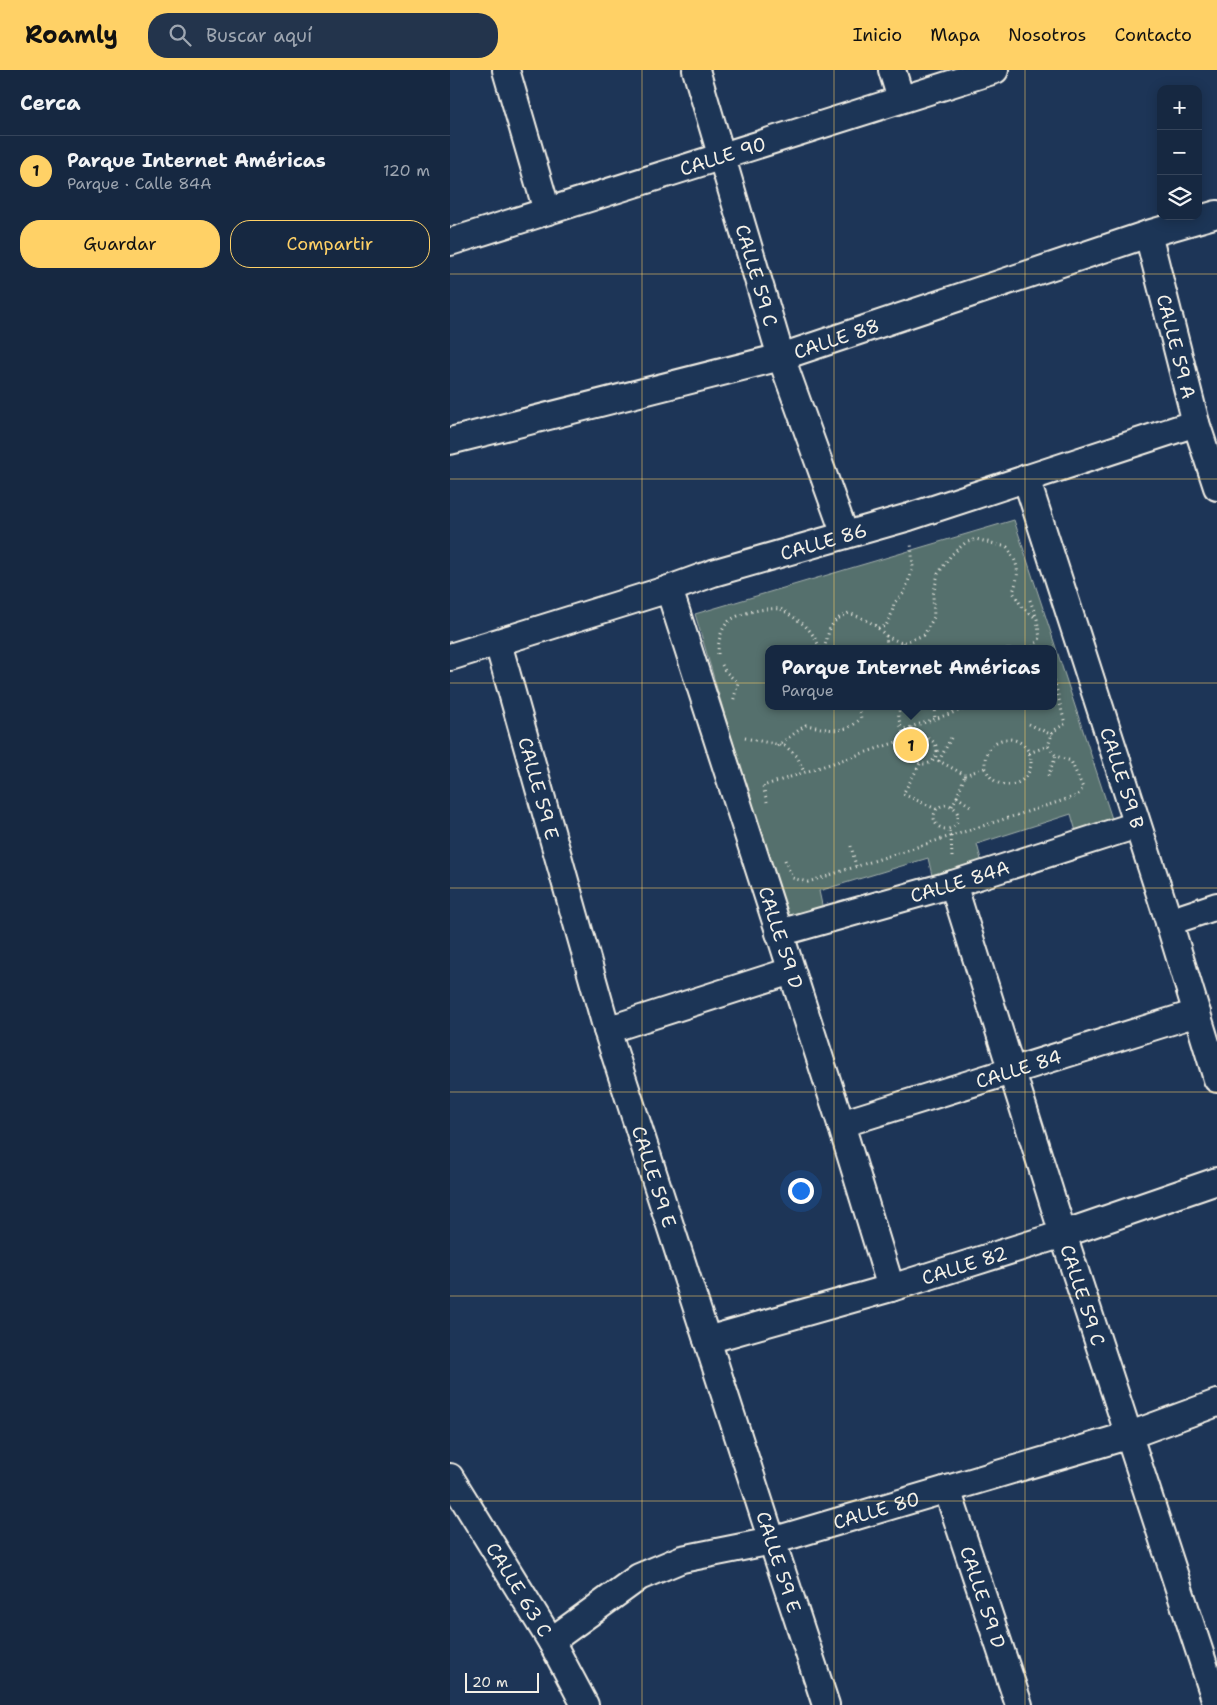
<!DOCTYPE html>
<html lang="es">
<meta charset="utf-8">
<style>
body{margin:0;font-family:"Shantell Sans",sans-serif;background:#23344c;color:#f1f3f6}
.controls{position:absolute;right:15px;top:15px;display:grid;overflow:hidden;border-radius:10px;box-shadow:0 2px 12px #0003}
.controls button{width:45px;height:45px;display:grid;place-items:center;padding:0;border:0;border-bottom:1px solid #35445a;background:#162841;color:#f1f3f6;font:25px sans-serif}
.scale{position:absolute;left:15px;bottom:12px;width:74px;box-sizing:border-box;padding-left:5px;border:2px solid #f4f1e8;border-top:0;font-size:14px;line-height:18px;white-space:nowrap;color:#f4f1e8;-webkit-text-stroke:4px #1d3557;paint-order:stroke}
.you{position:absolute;left:350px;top:1120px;width:18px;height:18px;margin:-12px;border:4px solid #fff;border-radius:50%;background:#1a73e8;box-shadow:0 0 0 8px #1a73e833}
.badge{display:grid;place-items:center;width:32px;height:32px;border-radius:50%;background:#ffd166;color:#111;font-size:16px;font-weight:700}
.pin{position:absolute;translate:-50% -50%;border:2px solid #fff;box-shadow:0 1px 5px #0006}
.popup{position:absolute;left:315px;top:575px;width:292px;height:65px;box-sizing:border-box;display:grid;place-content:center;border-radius:10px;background:#162841;filter:drop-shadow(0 1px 4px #0005);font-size:16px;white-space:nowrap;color:#9ea6b1}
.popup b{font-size:19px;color:#f1f3f6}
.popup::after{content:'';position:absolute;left:50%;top:100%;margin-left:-10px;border:10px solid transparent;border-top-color:#162841}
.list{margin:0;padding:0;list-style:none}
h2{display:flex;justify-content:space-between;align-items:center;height:65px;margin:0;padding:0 20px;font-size:21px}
h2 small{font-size:16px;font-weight:400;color:#9ea6b1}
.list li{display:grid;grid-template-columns:32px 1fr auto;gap:15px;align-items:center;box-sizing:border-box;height:70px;padding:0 20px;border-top:1px solid #35445a}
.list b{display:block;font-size:19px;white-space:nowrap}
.list p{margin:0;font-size:16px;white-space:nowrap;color:#9ea6b1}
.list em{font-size:16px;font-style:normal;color:#9ea6b1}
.actions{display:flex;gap:10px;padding:15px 20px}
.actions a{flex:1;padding:11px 0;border:1px solid #ffd166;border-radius:20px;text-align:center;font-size:18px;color:#ffd166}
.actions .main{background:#ffd166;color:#111}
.icon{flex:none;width:28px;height:28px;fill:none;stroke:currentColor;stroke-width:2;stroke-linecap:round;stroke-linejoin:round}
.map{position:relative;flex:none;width:767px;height:1635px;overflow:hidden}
header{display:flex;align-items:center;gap:30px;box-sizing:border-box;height:70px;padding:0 25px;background:#ffd166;color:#111}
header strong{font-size:24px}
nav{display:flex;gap:28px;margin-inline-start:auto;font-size:18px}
.search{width:350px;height:45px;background:#23344c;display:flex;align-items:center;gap:12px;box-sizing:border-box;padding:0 18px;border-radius:20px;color:#9ea6b1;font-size:19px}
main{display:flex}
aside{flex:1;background:#162841}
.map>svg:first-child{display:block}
.green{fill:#546f6d;stroke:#a4b0aa;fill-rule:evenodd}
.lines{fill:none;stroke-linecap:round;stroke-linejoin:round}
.street-casing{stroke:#f4f1e8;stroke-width:30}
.path{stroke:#f4f1e8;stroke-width:3;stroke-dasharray:1 4;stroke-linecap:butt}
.street{stroke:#1d3557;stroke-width:26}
.grid{fill:none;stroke:#ffd166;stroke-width:1;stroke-opacity:0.55}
.labels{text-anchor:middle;stroke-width:5;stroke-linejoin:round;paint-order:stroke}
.street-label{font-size:19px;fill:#f4f1e8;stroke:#1d3557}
</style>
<header>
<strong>Roamly</strong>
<div class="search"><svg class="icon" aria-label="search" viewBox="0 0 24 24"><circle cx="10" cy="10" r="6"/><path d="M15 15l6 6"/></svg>Buscar aquí</div>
<nav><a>Inicio</a><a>Mapa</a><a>Nosotros</a><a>Contacto</a></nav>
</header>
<main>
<aside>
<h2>Cerca<small></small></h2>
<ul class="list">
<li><span class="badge">1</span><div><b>Parque Internet Américas</b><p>Parque · Calle 84A</p></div><em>120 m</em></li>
</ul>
<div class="actions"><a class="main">Guardar</a><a>Compartir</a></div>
</aside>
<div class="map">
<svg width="767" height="1635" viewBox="0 0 767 1635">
<rect width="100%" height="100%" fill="#1d3557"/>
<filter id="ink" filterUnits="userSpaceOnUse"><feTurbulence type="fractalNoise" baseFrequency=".02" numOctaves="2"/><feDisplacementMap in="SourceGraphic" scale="10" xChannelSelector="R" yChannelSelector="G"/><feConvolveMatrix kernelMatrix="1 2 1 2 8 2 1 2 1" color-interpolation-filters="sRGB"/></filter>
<g filter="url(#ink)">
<path class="green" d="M564 450 665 758 629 772 621 744 527 774 533 797 484 814 478 788 369 821 374 844 348 855 333 842 245 544ZM318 579H604V636H318Z"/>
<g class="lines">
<g class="street-casing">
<g id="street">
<polyline points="56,0 97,141"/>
<path id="s1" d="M246 0 331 287 395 465"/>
<polyline points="442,0 451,29"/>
<path id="s2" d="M698 164 746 353 767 417"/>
<path id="s3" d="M0 172 545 0"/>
<path id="s4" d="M0 371 331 287 698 164 767 144"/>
<path id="s5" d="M576 408 719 852 767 1009"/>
<path id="s6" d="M219 519 391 1054 441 1218"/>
<path id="s7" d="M48 573 157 960 322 1471 376 1635"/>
<path id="s8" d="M0 587 219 519 263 503 459 447 746 353"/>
<path id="s9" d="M503 814 613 1164 767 1635"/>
<polyline points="719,852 767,836"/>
<path id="s10" d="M329 863 503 814 687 755"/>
<polyline points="157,960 341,901"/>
<path id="s11" d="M391 1054 747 943"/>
<path id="s12" d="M257 1270 441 1218 613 1164 767 1111"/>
<path id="s13" d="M0 1407 101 1571 135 1635"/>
<path id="s14" d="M497 1419 569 1635"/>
<path id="s15" d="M101 1571 189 1507 232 1489 322 1471 680 1365 767 1333"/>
</g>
</g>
<g class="path">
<polyline points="580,530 587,549 590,568 581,579"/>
<polyline points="428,558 436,556 442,543 444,533 454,523 463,498 461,472"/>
<path d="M436 566 452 573 474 565 484 547 483 525 488 504 501 485 515 473 526 469 557 477C569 495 570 502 563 522L572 537 587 549"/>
<polyline points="452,573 457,579"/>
<path d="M374 579C380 559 378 552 399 543 417 550 423 552 436 566L437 576 435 579"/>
<path d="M268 584C268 574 270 560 278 552 287 543 318 537 330 539 334 540 337 543 340 545 355 554 364 563 370 579"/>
<polyline points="272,595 275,601 288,613 283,632"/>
<path d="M451 636C447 645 449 651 452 660"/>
<polyline points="484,636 485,649"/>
<polyline points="579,654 602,665"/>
<polyline points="461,657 464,672"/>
<circle cx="474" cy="681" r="13"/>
<polyline points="295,668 335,676 347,686 354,702"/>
<polyline points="501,668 489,691 515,705 535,698"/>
<circle cx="558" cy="692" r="23"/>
<path d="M327 676 356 655C377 659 395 666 411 648L408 636"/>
<polyline points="579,683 598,676"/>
<polyline points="470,694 453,724 486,739"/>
<polyline points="598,706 606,686"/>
<polyline points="507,727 515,705"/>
<polyline points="317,732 313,716 456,669 452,660 523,636"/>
<circle cx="496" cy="747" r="12"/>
<polyline points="502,736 507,727 522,737"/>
<polyline points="401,776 406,796"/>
<polyline points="502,787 501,766 627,726 633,718 621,691 606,686 598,676 603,661 615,654 604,609"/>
<polyline points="335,790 342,808 358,812 501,766 498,759"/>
</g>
<use href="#street" class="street"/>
</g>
</g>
<path class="grid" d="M192 0V1635M384 0V1635M575 0V1635M0 204H767M0 409H767M0 613H767M0 818H767M0 1022H767M0 1226H767M0 1431H767"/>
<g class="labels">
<g class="street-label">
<text dy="7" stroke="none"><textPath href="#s3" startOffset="286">CALLE 90</textPath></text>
<text dy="7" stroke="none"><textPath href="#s1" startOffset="214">CALLE 59 C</textPath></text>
<text dy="7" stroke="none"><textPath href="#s4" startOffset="400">CALLE 88</textPath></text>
<text dy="7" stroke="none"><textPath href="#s2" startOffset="116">CALLE 59 A</textPath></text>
<text dy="7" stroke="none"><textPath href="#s8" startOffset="391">CALLE 86</textPath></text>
<text dy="7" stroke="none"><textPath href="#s5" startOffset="315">CALLE 59 B</textPath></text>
<text dy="7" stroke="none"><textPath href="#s7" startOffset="151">CALLE 59 E</textPath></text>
<text dy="7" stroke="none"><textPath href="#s10" startOffset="188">CALLE 84A</textPath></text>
<text dy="7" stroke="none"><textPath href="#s6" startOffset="366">CALLE 59 D</textPath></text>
<text dy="7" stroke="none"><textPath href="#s11" startOffset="186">CALLE 84</textPath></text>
<text dy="7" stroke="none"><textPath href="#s7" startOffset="556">CALLE 59 E</textPath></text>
<text dy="7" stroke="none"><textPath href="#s12" startOffset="268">CALLE 82</textPath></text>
<text dy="7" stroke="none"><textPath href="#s9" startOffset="431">CALLE 59 C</textPath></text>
<text dy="7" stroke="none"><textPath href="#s15" startOffset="356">CALLE 80</textPath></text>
<text dy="7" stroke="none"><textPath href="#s7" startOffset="961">CALLE 59 E</textPath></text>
<text dy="7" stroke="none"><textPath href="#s13" startOffset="132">CALLE 63 C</textPath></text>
<text dy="7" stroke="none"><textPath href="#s14" startOffset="114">CALLE 59 D</textPath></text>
</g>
</g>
</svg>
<div class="controls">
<button>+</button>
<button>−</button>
<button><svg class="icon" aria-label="layers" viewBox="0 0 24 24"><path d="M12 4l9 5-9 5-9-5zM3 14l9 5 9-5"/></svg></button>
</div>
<div class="scale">20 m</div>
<div class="you"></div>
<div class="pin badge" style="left:461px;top:675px">1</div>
<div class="popup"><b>Parque Internet Américas</b>Parque</div>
</div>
</main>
